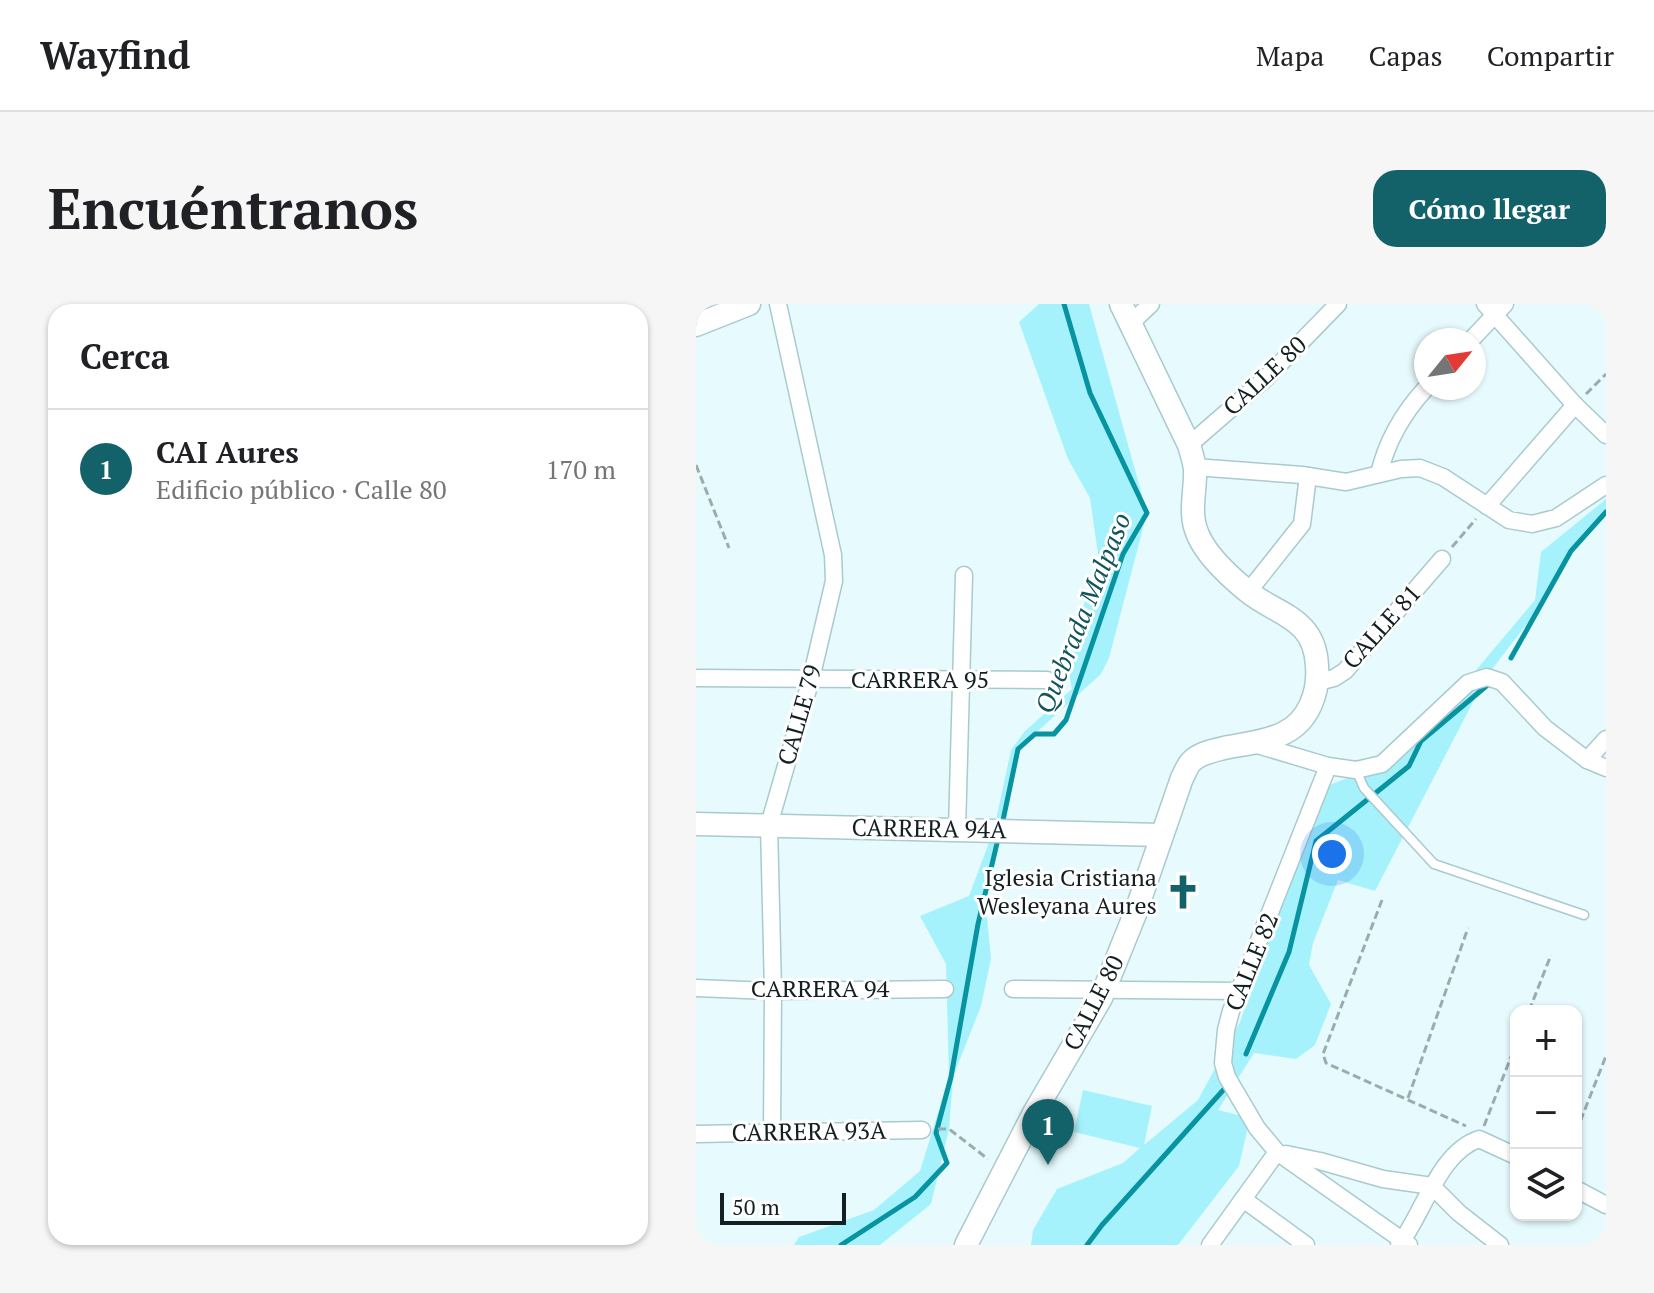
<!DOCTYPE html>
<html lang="es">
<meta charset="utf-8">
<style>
body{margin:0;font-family:"PT Serif",serif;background:#f6f6f6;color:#202124}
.controls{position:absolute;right:24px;bottom:24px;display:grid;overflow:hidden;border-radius:16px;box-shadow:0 2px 6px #0004}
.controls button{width:72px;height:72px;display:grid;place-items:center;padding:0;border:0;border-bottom:2px solid #e0e0e0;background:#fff;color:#202124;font:40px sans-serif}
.compass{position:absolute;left:718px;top:24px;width:72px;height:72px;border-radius:50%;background:#fff;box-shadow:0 2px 6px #0004;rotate:60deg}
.scale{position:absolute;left:24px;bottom:20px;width:126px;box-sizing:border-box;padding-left:8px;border:4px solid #131f21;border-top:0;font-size:22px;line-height:28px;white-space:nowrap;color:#131f21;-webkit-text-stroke:6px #fff;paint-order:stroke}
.you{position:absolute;left:636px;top:550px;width:28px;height:28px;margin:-20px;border:6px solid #fff;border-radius:50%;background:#1a73e8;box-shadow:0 0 0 12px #1a73e833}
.badge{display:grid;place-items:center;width:52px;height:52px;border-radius:50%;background:#13626a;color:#fff;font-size:26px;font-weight:700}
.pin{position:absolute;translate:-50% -66px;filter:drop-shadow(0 2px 4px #0008)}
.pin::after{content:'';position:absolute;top:42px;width:28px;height:24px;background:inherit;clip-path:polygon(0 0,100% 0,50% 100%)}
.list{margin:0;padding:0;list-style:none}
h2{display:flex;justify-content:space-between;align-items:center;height:104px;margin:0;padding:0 32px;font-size:34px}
h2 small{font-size:26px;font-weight:400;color:#757577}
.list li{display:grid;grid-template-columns:52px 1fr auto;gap:24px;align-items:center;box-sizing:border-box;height:120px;padding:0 32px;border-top:2px solid #e0e0e0}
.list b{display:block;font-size:30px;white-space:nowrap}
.list p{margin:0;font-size:26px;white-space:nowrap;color:#757577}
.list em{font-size:26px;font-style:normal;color:#757577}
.icon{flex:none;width:44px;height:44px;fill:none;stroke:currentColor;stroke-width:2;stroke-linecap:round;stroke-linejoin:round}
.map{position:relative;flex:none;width:910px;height:941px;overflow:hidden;border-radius:24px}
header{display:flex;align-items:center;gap:48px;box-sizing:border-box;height:112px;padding:0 40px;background:#fff;border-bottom:2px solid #e0e0e0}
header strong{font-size:38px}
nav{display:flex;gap:44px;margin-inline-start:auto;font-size:28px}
.intro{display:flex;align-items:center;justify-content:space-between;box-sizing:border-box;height:192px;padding:0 48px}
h1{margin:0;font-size:56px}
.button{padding:20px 36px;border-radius:24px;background:#13626a;color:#fff;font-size:28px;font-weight:700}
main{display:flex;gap:48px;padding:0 48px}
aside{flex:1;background:#fff;border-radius:24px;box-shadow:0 2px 6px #0004}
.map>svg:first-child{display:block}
.green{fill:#a5f2fc}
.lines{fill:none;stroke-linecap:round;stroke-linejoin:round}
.stream{stroke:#0893a0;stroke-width:5}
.lane-casing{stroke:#a9cace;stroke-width:11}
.street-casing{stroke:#a9cace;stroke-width:19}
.secondary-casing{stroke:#a9cace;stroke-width:25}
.path{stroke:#9bacae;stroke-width:3;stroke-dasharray:8 4;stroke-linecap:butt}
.lane{stroke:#fff;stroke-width:8}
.street{stroke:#fff;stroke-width:16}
.secondary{stroke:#fff;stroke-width:22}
.labels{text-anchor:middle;stroke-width:6;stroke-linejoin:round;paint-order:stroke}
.street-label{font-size:24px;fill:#131f21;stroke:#fff}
.poi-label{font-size:24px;fill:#131f21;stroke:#fff;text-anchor:end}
.water-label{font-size:26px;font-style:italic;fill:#13555c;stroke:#fff}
</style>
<header>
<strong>Wayfind</strong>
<nav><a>Mapa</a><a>Capas</a><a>Compartir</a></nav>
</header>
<div class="intro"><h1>Encuéntranos</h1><a class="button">Cómo llegar</a></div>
<main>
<aside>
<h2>Cerca<small></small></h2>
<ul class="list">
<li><span class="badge">1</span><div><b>CAI Aures</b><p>Edificio público · Calle 80</p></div><em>170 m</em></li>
</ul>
</aside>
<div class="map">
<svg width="910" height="941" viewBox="0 0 910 941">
<rect width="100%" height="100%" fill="#e7fbfe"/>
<g class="green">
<polygon points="343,0 393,0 451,209 413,354 405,370 322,445 289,590 295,655 285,702 257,773 253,825 235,900 184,941 98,941 103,933 178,906 224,867 253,773 250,660 224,612 273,592 298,525 315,446 329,427 376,385 368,345 404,264 394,194 372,155 323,18"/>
<polygon points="910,195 910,208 875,247 847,299 790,373 679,587 642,576 617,639 613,661 635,700 619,741 600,755 558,749 522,806 554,814 543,862 482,941 335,941 337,926 361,885 427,859 444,844 378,828 387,786 456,802 448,841 502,796 544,718 626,484 687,460 770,378 839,296 845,248"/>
</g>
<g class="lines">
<g class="stream">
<polyline points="815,354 875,247 910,208"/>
<polyline points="306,521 322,445 339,430 358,430 370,416 427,250 451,209 394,89 368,0"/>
<polyline points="550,750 593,648 620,537 713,462 725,437 794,379"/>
<polyline points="145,941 219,893 251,859 240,829 255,773 282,620 302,535"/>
<polyline points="391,941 406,921 530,783"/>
</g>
<g class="lane-casing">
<polyline id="lane" points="660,466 668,484 738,560 888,611"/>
</g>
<g class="street-casing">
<g id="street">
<polyline points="789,0 879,101 910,131"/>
<polyline points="436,18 455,0"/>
<polyline points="775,36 809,0"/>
<polyline points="493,141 568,76 642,0"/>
<polyline points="499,163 606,171 650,178 705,165 724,164 747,173 813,216 836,220 860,214 910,181"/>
<path d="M683 170C691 136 707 109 730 84"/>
<polyline points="791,202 879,101"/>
<polyline points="552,288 606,220 612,172"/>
<polyline points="0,374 351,376"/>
<polyline points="622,378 638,374 649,367 746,255"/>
<polyline points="558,440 632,462 660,466 686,460 772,379 791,373 806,378 849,424 891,456 910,464"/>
<polyline points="891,456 910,435"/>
<polyline points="632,462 535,707 530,726 527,759 531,773 561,824 581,848 713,941"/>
<polyline points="261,526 268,271"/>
<polyline points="0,684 77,687 249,685"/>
<polyline points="317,685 545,687"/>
<polyline points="76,829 77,687 73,521 115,375 138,277 137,251 82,0"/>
<polyline points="0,830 226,826"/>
<polyline points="590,850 624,857 687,875 736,882 763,909 804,941"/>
<polyline points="880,885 910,901"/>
<polyline points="547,895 610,941"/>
<polyline points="514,941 581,848"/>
<path d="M703 941C727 910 743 848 783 835L820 852"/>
</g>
</g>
<g class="secondary-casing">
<g id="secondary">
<polyline points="0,21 53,0"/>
<polyline points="0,520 465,531"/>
<path d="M270 941 338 809 405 694 439 610 486 474C489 469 491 462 495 458 503 449 517 447 528 444 547 440 571 438 588 429 613 417 623 388 621 362 619 312 579 311 550 286 533 272 511 252 502 231 492 209 500 188 499 165 498 157 495 148 493 141L425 0"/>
</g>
</g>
<g class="path">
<polyline points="890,90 910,70"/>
<polyline points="0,161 33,244"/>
<polyline points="756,243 780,215"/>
<polyline points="686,596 627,750 630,759 770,822"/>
<polyline points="833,707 855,651"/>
<polyline points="712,794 772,624"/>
<polyline points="788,822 820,740"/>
<polyline points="242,825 253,825 292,855"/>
<polyline points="880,828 910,752"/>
</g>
<use href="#lane" class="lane"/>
<use href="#street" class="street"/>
<use href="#secondary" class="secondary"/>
</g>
<defs>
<g id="church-bare" transform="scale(2.76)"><path d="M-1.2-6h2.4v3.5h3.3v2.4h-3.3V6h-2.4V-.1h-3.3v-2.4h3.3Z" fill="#13626a" stroke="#fff" stroke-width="2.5" paint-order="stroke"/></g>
</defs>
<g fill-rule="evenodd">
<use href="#church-bare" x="487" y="588"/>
</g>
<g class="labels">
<g class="street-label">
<text transform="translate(569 72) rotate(-43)" y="8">CALLE 80</text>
<text transform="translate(686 323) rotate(-48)" y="8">CALLE 81</text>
<text x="224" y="384">CARRERA 95</text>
<text transform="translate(104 411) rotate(-74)" y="8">CALLE 79</text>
<text transform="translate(233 525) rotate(1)" y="8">CARRERA 94A</text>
<text transform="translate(556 658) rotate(-68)" y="8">CALLE 82</text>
<text x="124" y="693">CARRERA 94</text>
<text transform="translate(398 699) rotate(-63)" y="8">CALLE 80</text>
<text transform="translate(113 828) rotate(-1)" y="8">CARRERA 93A</text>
</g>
<g class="poi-label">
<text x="461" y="582">Iglesia Cristiana<tspan x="461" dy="28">Wesleyana Aures</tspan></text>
</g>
<g class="water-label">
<text transform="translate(387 309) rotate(-68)" y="9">Quebrada Malpaso</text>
</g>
</g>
</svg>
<div class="controls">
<button>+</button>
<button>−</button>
<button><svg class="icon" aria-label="layers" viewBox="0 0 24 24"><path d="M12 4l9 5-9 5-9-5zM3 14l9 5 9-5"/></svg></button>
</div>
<svg class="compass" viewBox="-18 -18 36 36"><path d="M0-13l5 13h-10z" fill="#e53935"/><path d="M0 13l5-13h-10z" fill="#757577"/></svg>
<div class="scale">50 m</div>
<div class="you"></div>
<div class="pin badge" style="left:352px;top:861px">1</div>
</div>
</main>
